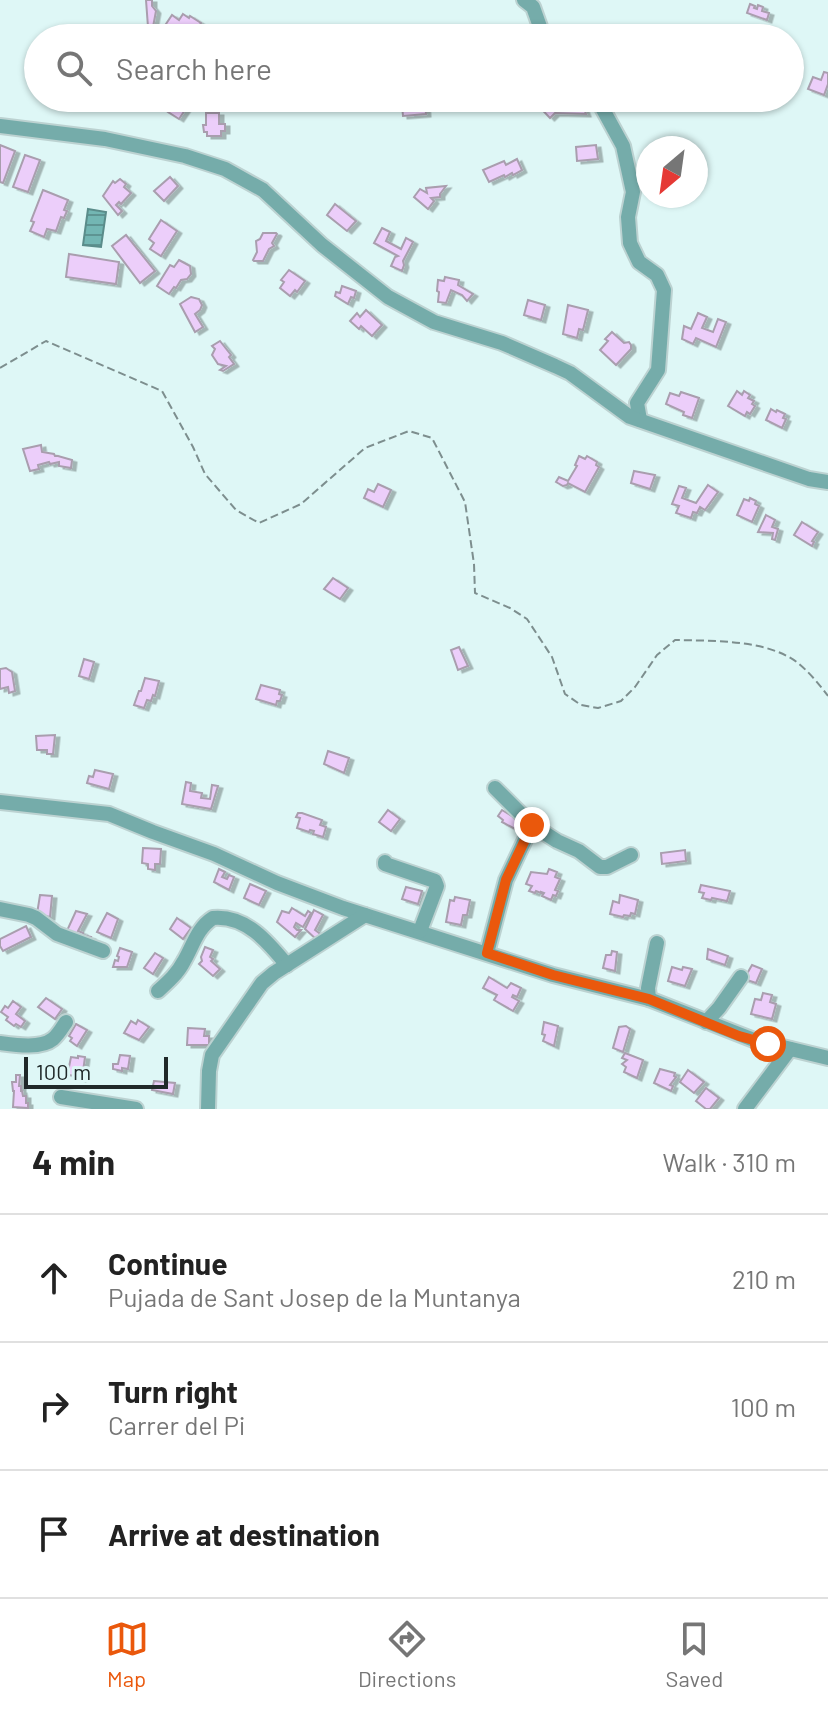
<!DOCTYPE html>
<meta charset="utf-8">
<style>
body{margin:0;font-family:Barlow,sans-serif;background:#f6f6f6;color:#222}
.compass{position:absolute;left:636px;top:136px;width:72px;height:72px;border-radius:50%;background:#fff;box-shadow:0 2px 6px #0004;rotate:209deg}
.scale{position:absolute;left:24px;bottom:20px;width:144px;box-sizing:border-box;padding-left:8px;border:4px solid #202929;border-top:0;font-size:22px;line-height:28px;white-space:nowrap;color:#202929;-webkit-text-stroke:6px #def7f6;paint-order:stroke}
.stop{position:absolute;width:24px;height:24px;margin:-18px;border:6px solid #ea580c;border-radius:50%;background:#fff}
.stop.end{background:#ea580c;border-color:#fff;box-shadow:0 2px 8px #0008}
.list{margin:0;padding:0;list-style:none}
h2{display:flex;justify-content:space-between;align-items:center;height:104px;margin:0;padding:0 32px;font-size:34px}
h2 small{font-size:26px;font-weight:400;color:#767676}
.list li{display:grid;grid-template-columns:52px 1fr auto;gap:24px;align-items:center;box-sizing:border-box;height:128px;padding:0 32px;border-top:2px solid #e0e0e0}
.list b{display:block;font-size:30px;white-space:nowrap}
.list p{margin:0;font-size:26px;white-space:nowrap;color:#767676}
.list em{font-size:26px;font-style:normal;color:#767676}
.icon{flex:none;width:44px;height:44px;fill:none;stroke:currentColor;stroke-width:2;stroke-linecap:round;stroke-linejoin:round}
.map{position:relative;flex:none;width:828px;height:1109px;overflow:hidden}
.search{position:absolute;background:#fff;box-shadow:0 2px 6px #0004;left:24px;right:24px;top:24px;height:88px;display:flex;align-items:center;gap:20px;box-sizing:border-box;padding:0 28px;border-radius:44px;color:#767676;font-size:30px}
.sheet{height:488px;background:#fff}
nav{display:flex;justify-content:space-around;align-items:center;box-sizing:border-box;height:112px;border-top:2px solid #e0e0e0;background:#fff;font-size:22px;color:#767676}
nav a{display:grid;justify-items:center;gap:4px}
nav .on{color:#ea580c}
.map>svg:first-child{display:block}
.water{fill:url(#water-rules);stroke:#5a8c8a;stroke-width:2}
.building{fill:#eccefa;stroke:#a99eae;stroke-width:2;filter:url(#shadow)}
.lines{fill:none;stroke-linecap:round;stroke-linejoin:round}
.minor-casing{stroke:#bcd2d1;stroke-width:18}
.path{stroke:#7d8e8e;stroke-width:2;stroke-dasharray:8 4;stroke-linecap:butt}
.minor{stroke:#75acaa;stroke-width:14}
.route{stroke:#ea580c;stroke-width:10}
</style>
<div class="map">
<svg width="828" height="1109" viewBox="0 0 828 1109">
<defs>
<pattern id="water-rules" width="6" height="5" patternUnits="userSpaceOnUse" patternTransform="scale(2)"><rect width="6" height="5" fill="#73b6b3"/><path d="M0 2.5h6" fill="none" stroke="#5e9492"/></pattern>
<filter id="shadow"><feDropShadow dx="4.5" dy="2.5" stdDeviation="0" flood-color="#0004"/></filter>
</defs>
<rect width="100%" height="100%" fill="#def7f6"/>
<polygon class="water" points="88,209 106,212 101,247 83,245"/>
<g class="building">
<polygon points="146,0 152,0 152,6 156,11 153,27 148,27"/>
<polygon points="750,4 755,6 754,8 757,9 758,5 763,7 762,11 769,13 767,20 747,13"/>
<polygon points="183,14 189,18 190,16 201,23 191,38 181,38 164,27 172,15 179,20"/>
<polygon points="824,72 828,73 828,84 824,95 808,89 813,77 821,80"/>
<polygon points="169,98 179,98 189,104 179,119 165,110 167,108 164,106"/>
<polygon points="531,98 557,98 564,105 583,106 586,114 555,113 550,118"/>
<polygon points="425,103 426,114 403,116 402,105"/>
<polygon points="206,113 219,113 219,124 225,124 225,131 221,131 221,136 207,136 207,132 204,132 203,125 206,125"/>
<polygon points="0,145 15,151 3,183 0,182"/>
<polygon points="596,145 598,159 577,161 576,147"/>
<polygon points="25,155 40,160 28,192 13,187"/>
<polygon points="517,159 522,170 513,175 512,173 505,177 504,175 489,182 483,170 504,161 506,165"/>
<polygon points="170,177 178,186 164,201 154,191"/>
<polygon points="120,179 126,184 124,187 131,193 121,204 119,202 116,205 122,211 118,215 103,196 113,181 115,183"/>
<polygon points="446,186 440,194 440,197 431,198 434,201 428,209 414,197 420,189 427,193 426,188"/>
<polygon points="43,190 68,200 64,210 67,211 64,218 61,217 56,231 47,229 44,237 30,231 34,222 31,221"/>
<polygon points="335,204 356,221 347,231 327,215"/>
<polygon points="161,220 177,231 161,256 150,249 154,243 149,239"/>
<polygon points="382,228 390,232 386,241 401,249 406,238 413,242 403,261 404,265 402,271 391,266 395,257 398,256 374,243"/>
<polygon points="263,233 276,233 277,234 272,243 274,246 269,249 263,261 254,261 253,260 257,252 256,241 260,239"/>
<polygon points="126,235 155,271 140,283 112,246"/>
<polygon points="69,254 119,262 116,284 66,277"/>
<polygon points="179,260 190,266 191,274 187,279 181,280 176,288 174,287 169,294 157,286 170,265 174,267"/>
<polygon points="289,270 305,281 297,292 295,290 290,296 280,288 284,282 281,280"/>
<polygon points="445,277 459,280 458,285 473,294 467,301 462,295 451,290 446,303 438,302 439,292 437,291 438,280 444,281"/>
<polygon points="342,286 356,291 354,298 351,297 348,304 335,296 336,292 340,293"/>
<polygon points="191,297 199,299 202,305 200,310 195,314 203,327 195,332 180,304"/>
<polygon points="528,300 545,305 541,320 524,315"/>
<polygon points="568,305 588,310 583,330 579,329 577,338 563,334"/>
<polygon points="366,310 382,325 372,336 361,326 359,329 350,321 357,313 360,317"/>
<polygon points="698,313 707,317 702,328 713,332 718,319 726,322 716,347 696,338 693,344 682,339 684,326 691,329"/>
<polygon points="612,332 624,343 629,342 631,345 631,349 616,365 600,350 608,341 605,339"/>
<polygon points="220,341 231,355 229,357 234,364 223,371 220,370 226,366 218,364 212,355 215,349 212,346"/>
<polygon points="737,391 742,395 744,391 750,395 748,398 754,401 752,404 755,406 750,414 747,412 745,416 728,406"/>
<polygon points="681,392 699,398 692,418 683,415 684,412 666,404 670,393 679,396"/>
<polygon points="771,409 776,412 777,410 785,414 783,418 786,419 782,428 766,420"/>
<polygon points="41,445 42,452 54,454 55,456 58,456 72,460 71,468 59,466 59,462 50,464 49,462 38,465 39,469 30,471 23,449"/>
<polygon points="579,456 585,459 587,456 597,462 596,465 599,467 585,492 568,483 567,485 563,486 556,482 559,477 568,481 577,466 575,465"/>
<polygon points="634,471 655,475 650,489 631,483"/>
<polygon points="378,484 391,490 383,507 364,498 368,489 374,492"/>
<polygon points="708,485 718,492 705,510 700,507 697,513 693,512 691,518 676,513 679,506 672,504 679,486 686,488 682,498 696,503"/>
<polygon points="750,498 756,501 755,504 759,506 752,522 737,515 744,499 749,501"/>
<polygon points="766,515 775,520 772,527 778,529 775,540 772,539 773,533 758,532"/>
<polygon points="802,522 818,532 812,541 814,542 812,546 794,535"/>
<polygon points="333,578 348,588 340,599 324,589"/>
<polygon points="459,647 468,666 458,670 451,650"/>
<polygon points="84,659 94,662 89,679 79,676"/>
<polygon points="6,668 12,672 15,691 9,693 8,687 0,689 0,669"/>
<polygon points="145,678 159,681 155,696 153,695 151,701 147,700 144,708 134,705 139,691 141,691"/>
<polygon points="261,685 280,690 279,694 282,695 280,701 277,701 276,705 256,699"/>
<polygon points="55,735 53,754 47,754 47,750 37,750 36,736"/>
<polygon points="328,751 349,758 344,773 324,764"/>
<polygon points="95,770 113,774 109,789 87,783 89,776 93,777"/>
<polygon points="186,782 191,783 190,791 202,793 201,798 210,799 212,785 218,786 211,809 182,804"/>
<polygon points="388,810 400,819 391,831 379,822"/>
<polygon points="502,810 520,821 515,829 502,822 503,820 498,816"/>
<polygon points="298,813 302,813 322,820 320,825 326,827 323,837 313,834 314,831 310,830 309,832 297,828 300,818 296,817"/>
<polygon points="143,848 161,849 160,864 155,864 155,870 148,869 148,864 142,863"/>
<polygon points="685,850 686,861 662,864 661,853"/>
<polygon points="219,869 225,872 222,877 227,879 229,875 234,877 229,890 214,882"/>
<polygon points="549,869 557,872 555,877 560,879 555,890 558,891 556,896 553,895 551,900 542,896 544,893 541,892 541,893 536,891 535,893 529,891 532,886 526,884 531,872 547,874"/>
<polygon points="250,884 266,891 259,905 244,898"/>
<polygon points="701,885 730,891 727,901 712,898 711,900 702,898 704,893 699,892"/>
<polygon points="406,887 422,891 418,904 402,899"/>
<polygon points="40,895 52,896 50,917 37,914"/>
<polygon points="620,895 638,900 635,914 631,913 630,916 624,915 623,917 610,914 613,901 619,903"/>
<polygon points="455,897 470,900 467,915 463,915 461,925 446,922 450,900 454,901"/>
<polygon points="292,908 305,916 308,911 311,913 303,927 296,923 294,927 297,930 301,930 295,937 277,922 282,911 289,913"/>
<polygon points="314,910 323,915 315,930 323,936 317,940 305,929"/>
<polygon points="76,911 87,914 78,931 83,933 83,935 91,937 89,942 65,935"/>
<polygon points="107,913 118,919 111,938 97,932"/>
<polygon points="177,918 191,928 183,939 170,929"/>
<polygon points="26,926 31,937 3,951 0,946 0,939"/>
<polygon points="205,947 213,950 210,957 213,959 211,961 220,969 213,976 199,964 202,961 201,957"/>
<polygon points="120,948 132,952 127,967 113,967 115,960 118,961 119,957 117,956"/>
<polygon points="708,949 728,956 725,965 707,959"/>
<polygon points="612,951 617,952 615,971 603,968 606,955 611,955"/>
<polygon points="155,953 163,958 153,974 144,968"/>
<polygon points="752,965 762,969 756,983 744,979"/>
<polygon points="672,967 682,970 683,967 692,969 685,986 668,981"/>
<polygon points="489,977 507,988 511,983 521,988 517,997 513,995 512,997 519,1001 513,1011 494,1000 497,995 483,988"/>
<polygon points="763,993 772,995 770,1002 776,1004 772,1019 751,1014 755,999 761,1000"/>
<polygon points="46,998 62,1009 55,1019 38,1007"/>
<polygon points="13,1001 21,1007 16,1014 25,1021 21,1027 16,1024 14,1026 6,1020 8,1017 1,1012 5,1006 8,1008"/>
<polygon points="138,1020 149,1027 139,1040 124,1033 131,1021 136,1024"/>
<polygon points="544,1022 558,1026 554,1046 543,1041 545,1035 542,1034"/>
<polygon points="76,1024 87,1030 77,1046 70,1041 72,1038 69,1036"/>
<polygon points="626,1026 630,1029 623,1052 613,1048 619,1027"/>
<polygon points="188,1028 205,1029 204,1036 209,1036 209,1045 187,1045"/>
<polygon points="625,1053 643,1060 637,1078 624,1072 626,1067 622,1064 627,1060 622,1058"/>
<polygon points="120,1055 130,1056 128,1069 122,1068 122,1071 113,1069 113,1064 118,1064"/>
<polygon points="78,1056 85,1057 82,1079 74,1078 75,1076 69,1075 68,1072 71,1057 78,1058"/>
<polygon points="660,1069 675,1073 674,1076 676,1077 670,1085 673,1086 671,1091 654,1083"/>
<polygon points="688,1070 704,1082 694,1093 680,1082"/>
<polygon points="16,1075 20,1075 19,1086 21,1086 21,1091 22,1091 23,1096 26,1096 26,1103 28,1103 28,1108 13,1107 14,1091 13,1091 12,1082 16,1082"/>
<polygon points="154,1081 175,1083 173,1094 152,1090"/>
<polygon points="706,1088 719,1098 710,1109 706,1109 696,1101"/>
</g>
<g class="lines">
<g class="minor-casing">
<g id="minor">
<polyline points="524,0 533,7 544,38"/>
<polyline points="595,98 600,104 623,146 633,192 628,217 630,243 639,262 657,275 664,290 658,370 637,403 640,420"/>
<polyline points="0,126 105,139 185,156 225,169 263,190 322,245 388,297 434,322 502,343 555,366 570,373 630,417 809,479 828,482"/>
<polyline points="495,788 532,825 557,841 579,851 600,867 607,867 631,855"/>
<polyline points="0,802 109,814 153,832 214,854 277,883 343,908 553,975 649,999 754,1040 828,1058"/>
<polyline points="385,862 385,864 435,881 437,886 420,931"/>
<polyline points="0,909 29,915 36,918 57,934 103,951"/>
<polyline points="487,953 506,880 532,825"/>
<path d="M158 991C168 982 178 973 184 961 193 946 197 928 213 918 246 915 268 942 287 965"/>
<polyline points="649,999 648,988 657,943"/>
<polyline points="706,1022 719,1008 741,977"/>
<path d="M0 1043C15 1045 41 1049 53 1039 58 1035 62 1028 66 1022"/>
<polyline points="61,1097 136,1109"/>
<polyline points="208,1109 209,1071 212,1055 262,983 274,973 365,915"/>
<polyline points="745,1109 790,1049"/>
</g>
</g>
<path class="path" d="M0 368 46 341 162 391 193 447 205 474 236 510 259 523 301 504 365 448 409 431 432 438 465 502 474 564 475 593 510 608 527 619 552 657 565 694 581 705 598 708 621 701 635 687 657 655 675 640C712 641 767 639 798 663 809 672 819 684 828 696"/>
<use href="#minor" class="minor"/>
</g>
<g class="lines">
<polyline class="route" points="532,825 506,880 487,953 553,975 649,999 739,1036 768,1044"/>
</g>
</svg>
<svg class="compass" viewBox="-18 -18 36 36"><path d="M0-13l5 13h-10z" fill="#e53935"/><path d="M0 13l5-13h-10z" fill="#767676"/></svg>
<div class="scale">100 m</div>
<div class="stop" style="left:768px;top:1044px"></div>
<div class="stop end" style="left:532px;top:825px"></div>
<div class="search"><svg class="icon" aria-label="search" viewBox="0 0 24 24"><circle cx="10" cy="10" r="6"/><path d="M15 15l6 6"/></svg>Search here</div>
</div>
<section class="sheet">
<h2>4 min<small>Walk · 310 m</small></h2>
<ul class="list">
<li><svg class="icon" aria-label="ahead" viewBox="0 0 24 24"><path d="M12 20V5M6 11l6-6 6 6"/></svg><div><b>Continue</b><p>Pujada de Sant Josep de la Muntanya</p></div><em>210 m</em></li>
<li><svg class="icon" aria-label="right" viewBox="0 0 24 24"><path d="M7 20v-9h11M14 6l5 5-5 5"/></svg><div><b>Turn right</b><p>Carrer del Pi</p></div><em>100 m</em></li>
<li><svg class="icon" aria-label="arrive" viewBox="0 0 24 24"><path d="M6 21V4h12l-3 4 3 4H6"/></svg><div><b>Arrive at destination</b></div></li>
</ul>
</section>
<nav>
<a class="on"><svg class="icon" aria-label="map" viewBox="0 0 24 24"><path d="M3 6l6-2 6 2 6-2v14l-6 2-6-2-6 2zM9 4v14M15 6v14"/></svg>Map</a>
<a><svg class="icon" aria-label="directions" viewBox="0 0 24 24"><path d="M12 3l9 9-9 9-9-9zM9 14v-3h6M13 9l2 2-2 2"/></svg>Directions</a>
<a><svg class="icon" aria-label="saved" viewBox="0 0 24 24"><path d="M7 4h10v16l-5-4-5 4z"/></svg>Saved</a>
</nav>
